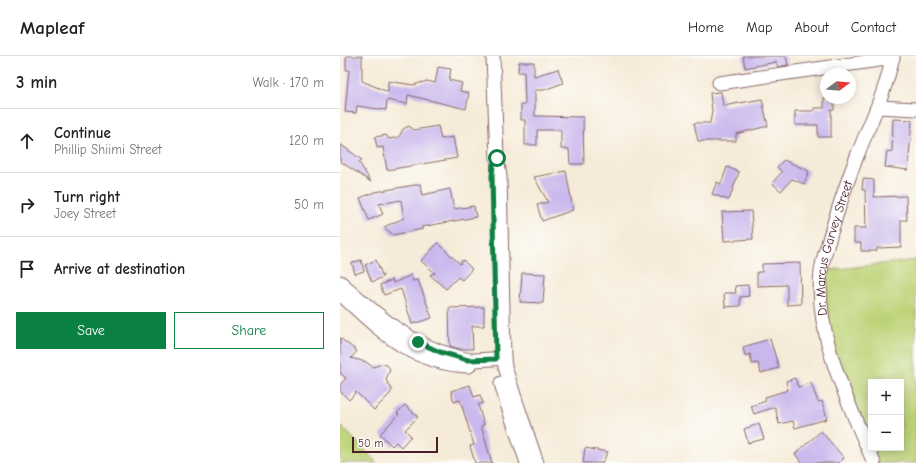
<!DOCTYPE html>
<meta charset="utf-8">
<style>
body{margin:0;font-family:"Comic Neue",sans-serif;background:#f6f6f6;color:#202124}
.controls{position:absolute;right:12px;bottom:12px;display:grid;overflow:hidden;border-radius:0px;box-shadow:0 2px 10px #0003}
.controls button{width:36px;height:36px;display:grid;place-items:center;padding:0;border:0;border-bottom:1px solid #e0e0e0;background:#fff;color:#202124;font:20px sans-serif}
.compass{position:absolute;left:480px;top:12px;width:36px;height:36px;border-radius:50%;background:#fff;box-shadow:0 2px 10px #0003;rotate:74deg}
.scale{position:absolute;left:12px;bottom:10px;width:86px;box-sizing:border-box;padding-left:4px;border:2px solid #4a1f2b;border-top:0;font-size:11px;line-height:14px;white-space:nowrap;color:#4a1f2b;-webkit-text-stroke:3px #fdfcf7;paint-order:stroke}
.stop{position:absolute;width:12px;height:12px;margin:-9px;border:3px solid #0b8043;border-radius:50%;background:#fff}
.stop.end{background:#0b8043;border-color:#fff;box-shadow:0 1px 4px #0008}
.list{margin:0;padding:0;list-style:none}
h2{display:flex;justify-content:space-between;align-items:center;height:52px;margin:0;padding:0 16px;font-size:17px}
h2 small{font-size:13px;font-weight:400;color:#757577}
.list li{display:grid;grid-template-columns:26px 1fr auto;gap:12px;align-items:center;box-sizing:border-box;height:64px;padding:0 16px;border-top:1px solid #e0e0e0}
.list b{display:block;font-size:15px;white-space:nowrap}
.list p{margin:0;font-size:13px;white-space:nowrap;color:#757577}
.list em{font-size:13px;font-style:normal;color:#757577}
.actions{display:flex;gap:8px;padding:12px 16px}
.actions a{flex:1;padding:9px 0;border:1px solid #0b8043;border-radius:0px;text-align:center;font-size:14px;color:#0b8043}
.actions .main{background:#0b8043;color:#fff}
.icon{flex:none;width:22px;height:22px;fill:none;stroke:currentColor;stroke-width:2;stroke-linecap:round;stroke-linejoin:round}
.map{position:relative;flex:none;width:576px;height:407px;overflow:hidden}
header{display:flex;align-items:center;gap:24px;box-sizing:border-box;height:56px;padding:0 20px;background:#fff;border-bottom:1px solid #e0e0e0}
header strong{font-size:19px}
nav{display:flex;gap:22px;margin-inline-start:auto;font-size:14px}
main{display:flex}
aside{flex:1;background:#fff}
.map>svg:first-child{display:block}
.green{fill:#bdd377;stroke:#847951;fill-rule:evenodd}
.building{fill:#c9b7ed}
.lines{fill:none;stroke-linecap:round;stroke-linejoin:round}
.minor-casing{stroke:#866668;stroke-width:15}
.minor{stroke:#fff;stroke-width:13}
.route{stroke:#0b8043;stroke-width:5}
.labels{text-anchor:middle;stroke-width:4;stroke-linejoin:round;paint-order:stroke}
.street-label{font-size:13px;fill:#4a1f2b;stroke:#fdfcf7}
</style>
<header>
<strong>Mapleaf</strong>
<nav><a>Home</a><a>Map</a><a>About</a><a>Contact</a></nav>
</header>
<main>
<aside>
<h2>3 min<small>Walk · 170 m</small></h2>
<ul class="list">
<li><svg class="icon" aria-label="ahead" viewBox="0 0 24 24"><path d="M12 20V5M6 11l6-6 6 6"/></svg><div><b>Continue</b><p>Phillip Shiimi Street</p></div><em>120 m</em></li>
<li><svg class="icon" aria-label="right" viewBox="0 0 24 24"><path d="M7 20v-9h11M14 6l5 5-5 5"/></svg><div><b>Turn right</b><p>Joey Street</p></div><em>50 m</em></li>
<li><svg class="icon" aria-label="arrive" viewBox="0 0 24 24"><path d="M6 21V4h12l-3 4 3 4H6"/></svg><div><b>Arrive at destination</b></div></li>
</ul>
<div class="actions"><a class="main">Save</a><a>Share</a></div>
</aside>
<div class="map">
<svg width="576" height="407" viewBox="0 0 576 407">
<rect width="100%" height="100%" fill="#fdfcf7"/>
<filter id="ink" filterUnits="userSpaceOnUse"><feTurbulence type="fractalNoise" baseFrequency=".025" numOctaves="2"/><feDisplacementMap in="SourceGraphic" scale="8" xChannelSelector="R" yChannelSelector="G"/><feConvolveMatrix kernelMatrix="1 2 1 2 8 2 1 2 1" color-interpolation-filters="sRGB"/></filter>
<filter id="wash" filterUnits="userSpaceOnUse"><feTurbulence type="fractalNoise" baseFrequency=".012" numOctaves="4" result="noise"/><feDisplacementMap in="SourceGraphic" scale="16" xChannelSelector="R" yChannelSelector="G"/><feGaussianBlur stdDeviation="0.9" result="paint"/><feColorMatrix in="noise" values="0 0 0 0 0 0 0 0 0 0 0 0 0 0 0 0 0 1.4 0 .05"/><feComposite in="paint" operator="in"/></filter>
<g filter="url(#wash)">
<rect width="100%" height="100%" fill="#f6ebd8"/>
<g class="green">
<path d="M576 204V407H534L496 313 481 215ZM531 326H561V392H531Z"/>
<polygon points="0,369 37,407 0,407"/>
</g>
<g id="blocks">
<g class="building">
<polygon points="6,0 22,0 22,25 48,36 48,25 73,29 87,25 95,27 98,11 111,13 109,24 122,27 120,35 129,37 126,53 68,39 67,48 47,44 46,54 17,50 16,57 5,56 9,14 6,14"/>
<polygon points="403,0 446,0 448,9 438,11 436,6 405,12"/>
<polygon points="179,6 194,6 194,20 218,13 223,27 204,34 195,34 195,60 243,61 244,108 230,108 229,93 221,93 221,74 197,74 197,89 185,89 185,64 181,64 181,49 185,49 184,16 178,16"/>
<polygon points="381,36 383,50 422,43 428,70 396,78 396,85 358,85 354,67 370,67 372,55 370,37"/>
<polygon points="484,42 494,42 494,54 491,54 491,81 478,81 478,69 455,69 455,55 474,55 474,52 484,52"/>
<polygon points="553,63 572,64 568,114 545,111 547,95 552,96"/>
<polygon points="69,70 74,74 98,70 101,83 113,81 117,102 47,114 43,91 37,92 35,81 46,79 49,83 59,81 63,73"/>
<polygon points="0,88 22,104 19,106 31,126 0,105"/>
<polygon points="444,104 469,115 464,128 452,123 441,135 432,127 442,116 437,111"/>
<polygon points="387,111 399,116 389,144 372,138 377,126 381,128"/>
<polygon points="226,115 233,154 202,165 197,149 208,146 194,121"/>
<polygon points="523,123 534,124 534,141 566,140 567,164 561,164 561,191 537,192 537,195 521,195 521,187 514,187 514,172 526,172 525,134 522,134"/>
<polygon points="80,128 82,139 110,133 114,153 134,150 136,161 81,171 83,173 53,179 44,171 64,162 61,144 39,148 43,158 29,164 20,142 35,136"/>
<polygon points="411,155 413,183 384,185 382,156"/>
<polygon points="98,187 120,208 123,204 132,213 122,224 118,221 106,233 90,219 95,217 81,205"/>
<polygon points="21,204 24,215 15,218 12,207"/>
<polygon points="36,204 43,221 32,226 25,209"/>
<polygon points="460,207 461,248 447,249 447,229 417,230 417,216 422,216 422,208"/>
<polygon points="182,217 205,218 203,247 180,246"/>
<polygon points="71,219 73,225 78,224 92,262 72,268 61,233 44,239 40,229 52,224 53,227"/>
<polygon points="408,229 409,240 400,241 400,250 385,251 384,237 396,237 395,230"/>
<polygon points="144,251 144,270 132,270 133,293 120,293 110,290 109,252"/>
<polygon points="0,282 17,295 11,302 26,306 33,311 42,308 47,309 50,313 46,324 52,334 50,338 34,354 16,336 9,344 0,335 0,329 6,322 0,317"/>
<polygon points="430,283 439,312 421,317 418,307 412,308 410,298 405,300 403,291"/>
<polygon points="455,322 458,331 471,327 478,346 482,345 487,363 455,372 453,365 439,368 435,351 414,358 411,350 426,345 425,341 448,334 446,325"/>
<polygon points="130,329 134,341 140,339 143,347 138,349 144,369 141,370 152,407 135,407 130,390 134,389 120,344 114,346 111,335"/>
<polygon points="65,349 78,361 65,374 71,380 61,391 56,386 52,390 40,378 59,358 57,357"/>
<polygon points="419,368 424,383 408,387 404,373"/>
<polygon points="481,375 504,402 499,407 462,407 455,398"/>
<polygon points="245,392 268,396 262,407 243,407"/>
</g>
</g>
</g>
<g filter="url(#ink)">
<use href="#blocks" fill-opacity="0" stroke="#866668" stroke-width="1"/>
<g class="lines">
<g class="minor-casing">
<g id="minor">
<polyline points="153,0 157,102 160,120 164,302 165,311 176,345 197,407"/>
<polyline points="379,27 553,2"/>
<polyline points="538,51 576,53"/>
<path d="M0 226C35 256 66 287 112 299 118 301 124 303 130 304 141 304 152 303 164 302"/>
<path d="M0 238C41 275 71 308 129 310"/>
<polyline points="161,327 166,345 187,407"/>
<path id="s1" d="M534 407C510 349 474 280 481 216 482 204 487 192 490 180 498 153 507 126 517 100 530 67 546 35 553 0"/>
</g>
</g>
<use href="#minor" class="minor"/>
</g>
</g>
<g class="lines" filter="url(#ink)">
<polyline class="route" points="78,286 100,296 128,304 156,303 152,120 153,109 157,102"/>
</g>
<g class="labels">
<g class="street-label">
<text dy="5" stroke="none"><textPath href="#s1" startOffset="226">Dr. Marcus Garvey Street</textPath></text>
</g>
</g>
</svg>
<div class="controls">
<button>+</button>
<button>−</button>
</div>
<svg class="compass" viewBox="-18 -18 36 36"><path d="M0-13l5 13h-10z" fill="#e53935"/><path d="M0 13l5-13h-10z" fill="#757577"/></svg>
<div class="scale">50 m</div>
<div class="stop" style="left:157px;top:102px"></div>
<div class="stop end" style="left:78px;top:286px"></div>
</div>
</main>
